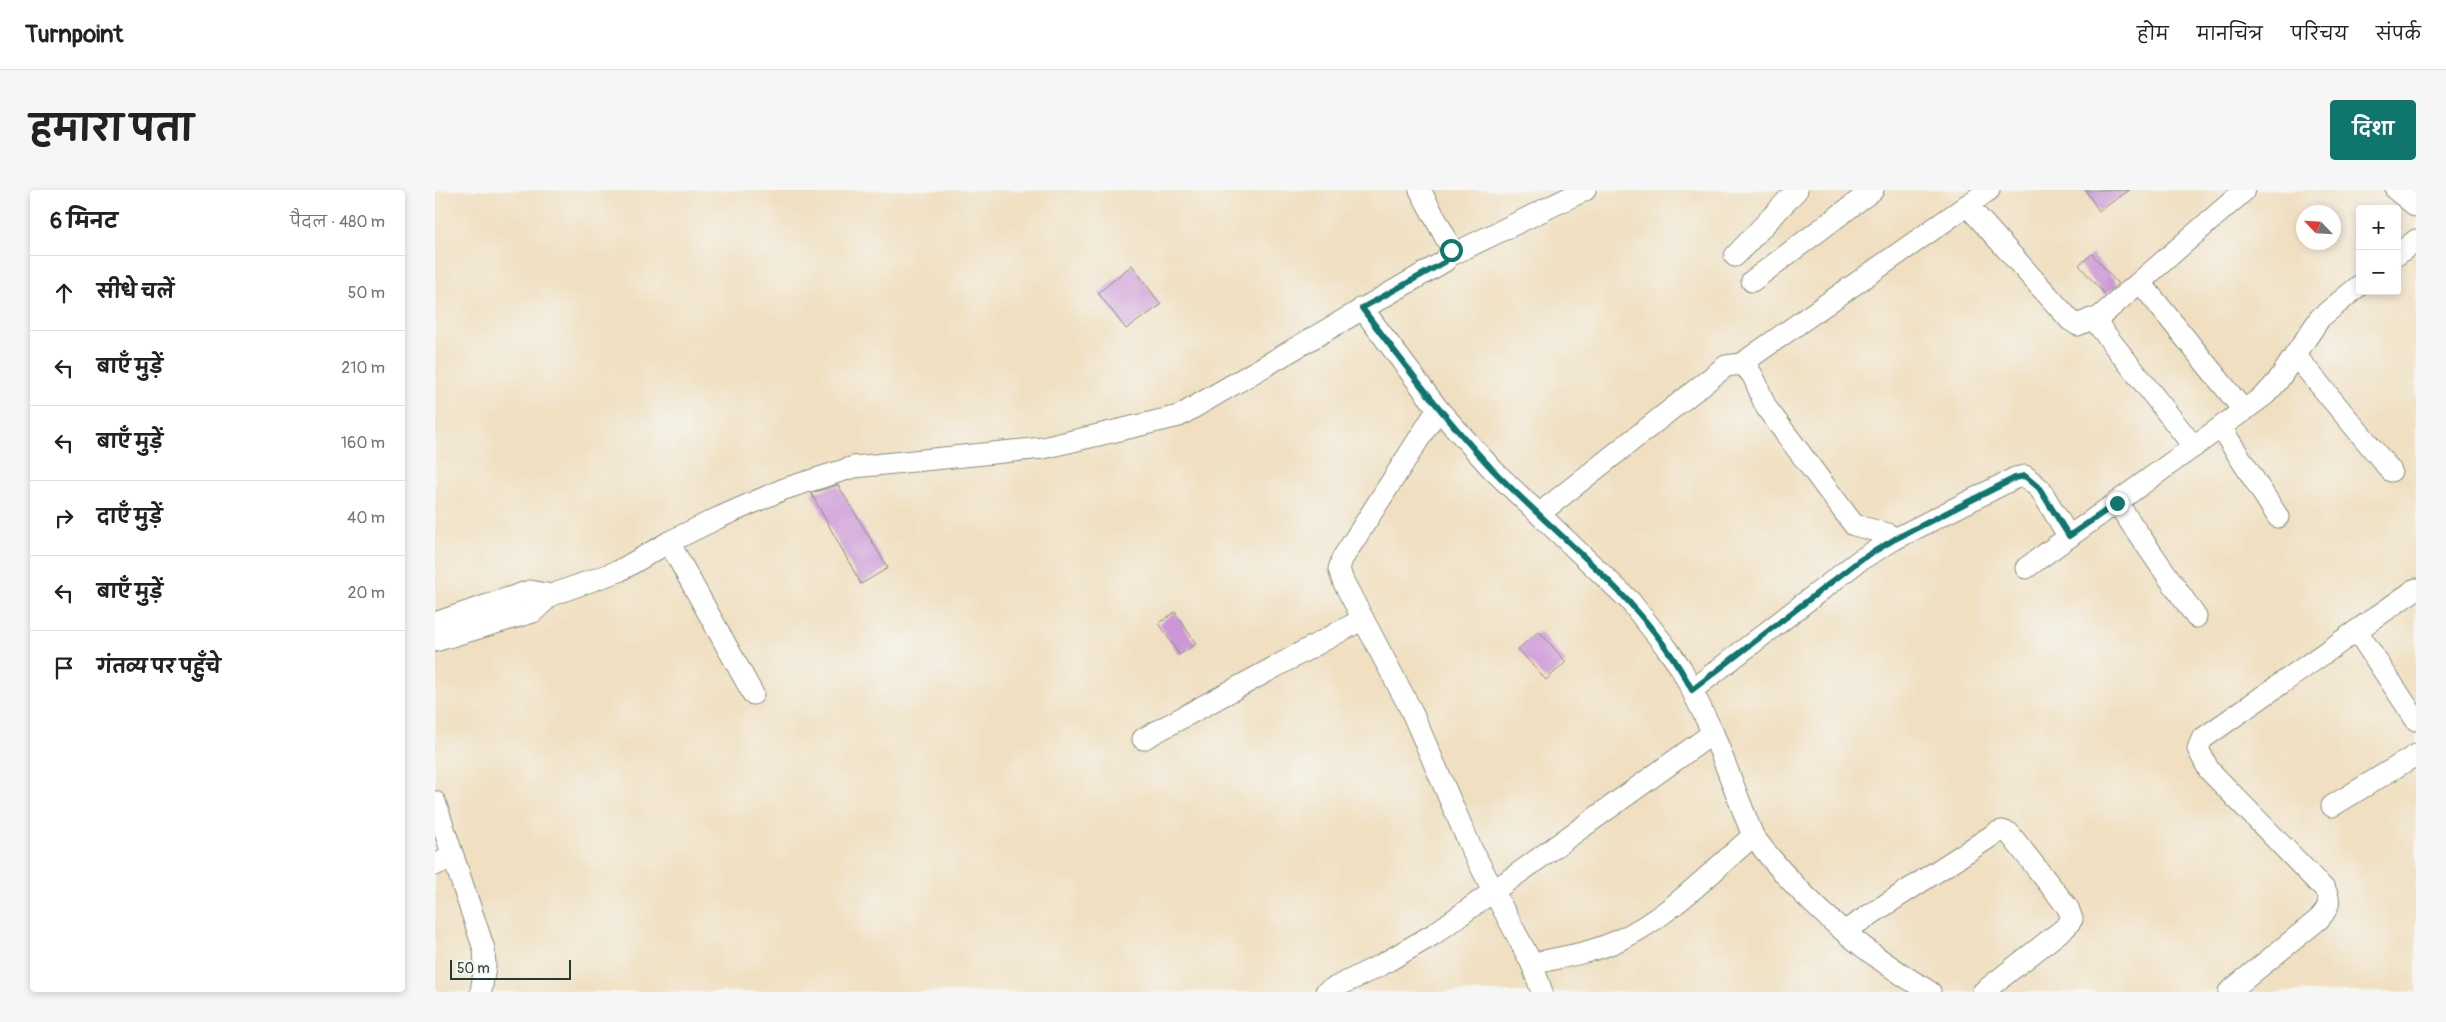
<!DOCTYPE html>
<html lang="hi">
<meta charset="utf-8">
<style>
body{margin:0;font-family:Pangolin,"Playpen Sans Deva",sans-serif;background:#f6f6f6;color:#222}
.controls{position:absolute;right:15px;top:15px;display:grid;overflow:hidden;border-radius:5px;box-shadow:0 2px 8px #0003}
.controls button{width:45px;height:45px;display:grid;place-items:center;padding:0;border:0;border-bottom:1px solid #e0e0e0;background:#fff;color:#222;font:25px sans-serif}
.compass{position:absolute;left:1861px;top:15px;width:45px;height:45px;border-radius:50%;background:#fff;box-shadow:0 2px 8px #0003;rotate:295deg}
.scale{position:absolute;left:15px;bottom:12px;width:121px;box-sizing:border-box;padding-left:5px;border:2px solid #1f3d34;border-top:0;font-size:14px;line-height:18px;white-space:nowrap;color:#1f3d34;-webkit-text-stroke:4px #f6f6f2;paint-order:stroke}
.stop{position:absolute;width:15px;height:15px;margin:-11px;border:4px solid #0f766e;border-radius:50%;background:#fff}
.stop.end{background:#0f766e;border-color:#fff;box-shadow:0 1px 5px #0008}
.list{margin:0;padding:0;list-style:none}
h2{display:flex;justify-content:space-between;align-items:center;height:65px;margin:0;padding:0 20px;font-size:21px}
h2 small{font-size:16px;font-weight:400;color:#767676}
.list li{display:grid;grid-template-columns:32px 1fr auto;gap:15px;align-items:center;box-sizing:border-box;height:75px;padding:0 20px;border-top:1px solid #e0e0e0}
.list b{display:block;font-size:19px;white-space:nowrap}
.list em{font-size:16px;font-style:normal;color:#767676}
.icon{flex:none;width:28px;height:28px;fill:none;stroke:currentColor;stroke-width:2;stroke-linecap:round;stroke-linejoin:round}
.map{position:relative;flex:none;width:1981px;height:802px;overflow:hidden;border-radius:5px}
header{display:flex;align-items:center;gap:30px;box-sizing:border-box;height:70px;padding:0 25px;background:#fff;border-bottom:1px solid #e0e0e0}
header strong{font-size:24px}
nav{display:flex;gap:28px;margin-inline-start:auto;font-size:18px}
.intro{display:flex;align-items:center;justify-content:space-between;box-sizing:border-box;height:120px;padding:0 30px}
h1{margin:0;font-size:35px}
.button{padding:12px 22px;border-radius:5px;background:#0f766e;color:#fff;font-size:18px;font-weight:700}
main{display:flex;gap:30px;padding:0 30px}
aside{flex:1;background:#fff;border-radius:5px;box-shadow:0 2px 8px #0003}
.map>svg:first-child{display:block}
.building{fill:#cc97d6}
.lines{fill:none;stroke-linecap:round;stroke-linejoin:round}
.minor-casing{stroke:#888e7a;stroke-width:23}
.minor{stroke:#fff;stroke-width:21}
.route{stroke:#0f766e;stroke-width:6}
</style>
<header>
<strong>Turnpoint</strong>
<nav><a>होम</a><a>मानचित्र</a><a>परिचय</a><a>संपर्क</a></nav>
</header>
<div class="intro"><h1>हमारा पता</h1><a class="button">दिशा</a></div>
<main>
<aside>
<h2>6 मिनट<small>पैदल · 480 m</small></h2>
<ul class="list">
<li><svg class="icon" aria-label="ahead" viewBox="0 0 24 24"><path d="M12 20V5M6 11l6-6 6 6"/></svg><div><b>सीधे चलें</b></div><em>50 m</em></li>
<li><svg class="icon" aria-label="left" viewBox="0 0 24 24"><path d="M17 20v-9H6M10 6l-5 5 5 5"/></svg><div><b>बाएँ मुड़ें</b></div><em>210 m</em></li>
<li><svg class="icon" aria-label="left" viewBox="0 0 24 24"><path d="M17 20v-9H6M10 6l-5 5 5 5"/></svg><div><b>बाएँ मुड़ें</b></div><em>160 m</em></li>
<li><svg class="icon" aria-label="right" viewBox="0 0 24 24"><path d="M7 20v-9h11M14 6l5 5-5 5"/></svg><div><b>दाएँ मुड़ें</b></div><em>40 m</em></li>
<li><svg class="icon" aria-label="left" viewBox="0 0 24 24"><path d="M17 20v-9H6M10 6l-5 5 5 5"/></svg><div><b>बाएँ मुड़ें</b></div><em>20 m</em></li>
<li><svg class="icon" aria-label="arrive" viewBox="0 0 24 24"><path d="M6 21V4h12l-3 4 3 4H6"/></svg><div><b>गंतव्य पर पहुँचे</b></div></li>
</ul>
</aside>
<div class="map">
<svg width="1981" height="802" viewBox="0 0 1981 802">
<rect width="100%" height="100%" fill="#f6f6f2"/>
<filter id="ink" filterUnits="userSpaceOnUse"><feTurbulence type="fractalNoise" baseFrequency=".02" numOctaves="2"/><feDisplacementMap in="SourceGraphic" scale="10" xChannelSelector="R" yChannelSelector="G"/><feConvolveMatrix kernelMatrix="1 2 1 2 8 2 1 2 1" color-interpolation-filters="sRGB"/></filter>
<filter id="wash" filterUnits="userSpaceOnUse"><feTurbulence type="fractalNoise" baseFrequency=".0096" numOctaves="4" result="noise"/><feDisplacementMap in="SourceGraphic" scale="20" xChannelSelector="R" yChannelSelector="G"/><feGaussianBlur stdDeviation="1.12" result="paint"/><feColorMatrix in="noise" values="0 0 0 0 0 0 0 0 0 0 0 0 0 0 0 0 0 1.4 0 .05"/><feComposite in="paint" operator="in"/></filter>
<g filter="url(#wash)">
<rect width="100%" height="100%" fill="#f0dfc0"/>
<g id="blocks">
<g class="building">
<polygon points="1650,0 1695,0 1664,21"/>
<polygon points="1657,64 1683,94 1670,105 1644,75"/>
<polygon points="697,75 726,115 691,139 663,103"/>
<polygon points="403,295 453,378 426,394 376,303"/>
<polygon points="740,422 761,454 744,465 724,433"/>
<polygon points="1104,441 1131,472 1111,490 1083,459"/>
</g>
</g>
</g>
<g filter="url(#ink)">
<use href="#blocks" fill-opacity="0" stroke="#888e7a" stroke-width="1"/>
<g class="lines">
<g class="minor-casing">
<g id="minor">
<polyline points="1961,0 1981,16"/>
<polyline points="1532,15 1635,130 1643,135 1656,129 1660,131 1759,257"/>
<polyline points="1962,65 1981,50"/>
<polyline points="1014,66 1150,0"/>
<polyline points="1300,66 1362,0"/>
<polyline points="1317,91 1438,0"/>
<polyline points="1705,92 1809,221"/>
<path d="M927 118 1003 219 1058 280 1195 411 1231 457 1246 478 1278 543 1318 646C1366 709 1427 762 1495 802"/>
<polyline points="1660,131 1810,0"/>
<polyline points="1860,165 1956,281"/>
<polyline points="1306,174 1554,0"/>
<polyline points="1003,219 907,369 904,379 908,391 976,520 1036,658 1097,774 1107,802"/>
<polyline points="1786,238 1843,327"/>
<polyline points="1682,313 1761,427"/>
<path d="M1104 324 1291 176 1306 174C1323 184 1323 205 1333 220L1419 335 1453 344 1460 349"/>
<polyline points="234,352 318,504"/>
<polyline points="1591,378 1830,205 1842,192 1885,128 1925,95"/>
<polyline points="0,433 89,403 95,401 116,405"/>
<polyline points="1922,441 1981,530"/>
<polyline points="0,451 98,422 116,405 184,381 234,352 283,328 349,299 419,277 608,258 744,226 1010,71 1016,60 1014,54 985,0"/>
<polyline points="1257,500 1425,370 1460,349 1580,288 1590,286 1605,299 1634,347"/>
<polyline points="708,549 928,429"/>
<polyline points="0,612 49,759 50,776 46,802"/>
<polyline points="1897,616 1981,565"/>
<polyline points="0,675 18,666"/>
<polyline points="1410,741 1561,643 1567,641 1574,643 1633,718 1637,729 1631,737 1548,802"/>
<path d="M1097 774C1126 767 1156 763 1182 751 1232 729 1277 681 1318 646"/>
<polyline points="891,802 946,775 999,744 1278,543"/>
<path d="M1794 802 1884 729C1893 719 1897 712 1890 700L1774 580 1763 559 1767 549 1981 399"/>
</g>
</g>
<use href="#minor" class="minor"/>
</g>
</g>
<g class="lines" filter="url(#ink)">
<path class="route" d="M1016 60 1010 72 927 118C969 174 1010 229 1058 280 1127 351 1210 410 1257 500L1425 370 1460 349 1580 288 1590 286 1604 298 1634 346 1682 313"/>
</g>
</svg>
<div class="controls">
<button>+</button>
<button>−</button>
</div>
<svg class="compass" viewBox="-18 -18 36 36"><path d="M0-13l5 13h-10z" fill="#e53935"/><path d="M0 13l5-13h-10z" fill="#767676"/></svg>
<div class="scale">50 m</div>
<div class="stop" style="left:1016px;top:60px"></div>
<div class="stop end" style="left:1682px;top:313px"></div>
</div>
</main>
